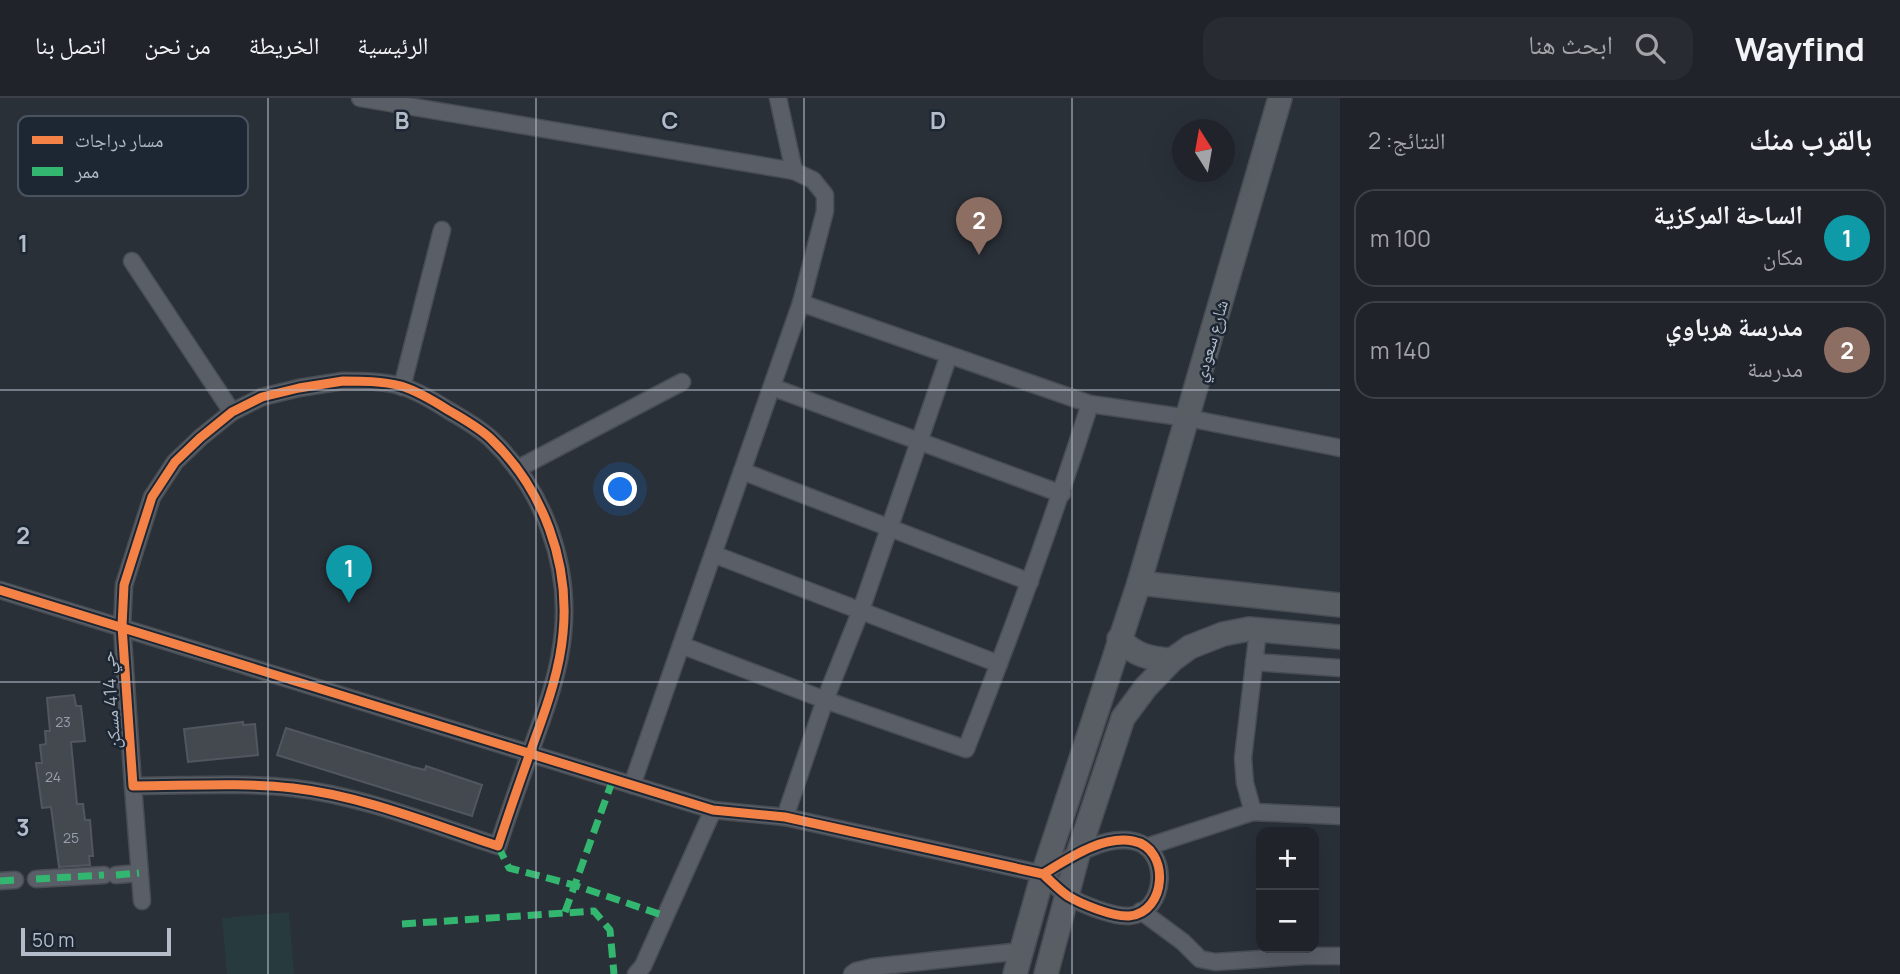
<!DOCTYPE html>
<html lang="ar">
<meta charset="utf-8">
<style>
body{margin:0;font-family:Manrope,"Noto Naskh Arabic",sans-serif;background:#282c32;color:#f1f3f6;direction:rtl}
.controls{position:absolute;right:21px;bottom:21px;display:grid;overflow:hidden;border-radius:14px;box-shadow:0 7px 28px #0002}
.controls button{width:63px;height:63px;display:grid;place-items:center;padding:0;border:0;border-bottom:2px solid #3d4147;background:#20242a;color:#f1f3f6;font:35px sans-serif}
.compass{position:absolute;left:1172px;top:21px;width:63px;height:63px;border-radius:50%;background:#20242a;box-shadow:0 7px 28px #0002;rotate:349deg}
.scale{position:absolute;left:21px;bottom:18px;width:150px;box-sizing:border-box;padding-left:7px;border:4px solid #b4bcc9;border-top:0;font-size:19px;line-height:24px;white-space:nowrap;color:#b4bcc9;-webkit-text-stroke:5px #1d2633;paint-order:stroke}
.you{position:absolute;left:621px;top:392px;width:24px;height:24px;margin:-18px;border:5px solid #fff;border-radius:50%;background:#1a73e8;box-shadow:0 0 0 10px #1a73e833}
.badge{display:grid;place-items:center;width:46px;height:46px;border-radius:50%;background:#848b96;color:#fff;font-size:23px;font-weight:700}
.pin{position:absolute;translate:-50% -58px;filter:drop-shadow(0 2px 4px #0008)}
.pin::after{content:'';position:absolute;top:37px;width:24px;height:21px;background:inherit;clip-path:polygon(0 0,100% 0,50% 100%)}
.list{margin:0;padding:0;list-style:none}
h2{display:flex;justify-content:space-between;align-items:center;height:91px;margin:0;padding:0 28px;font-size:30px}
h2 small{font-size:23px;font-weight:400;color:#a2a4a8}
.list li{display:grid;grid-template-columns:46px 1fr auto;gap:21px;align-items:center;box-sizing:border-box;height:98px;margin:0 14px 14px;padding:0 14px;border:2px solid #3d4147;border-radius:21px}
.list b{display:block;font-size:26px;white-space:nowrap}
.list p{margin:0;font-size:23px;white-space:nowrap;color:#a2a4a8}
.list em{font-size:23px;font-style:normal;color:#a2a4a8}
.icon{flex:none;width:38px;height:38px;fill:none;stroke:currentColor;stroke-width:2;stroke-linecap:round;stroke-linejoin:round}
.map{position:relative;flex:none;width:1340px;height:876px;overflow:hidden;direction:ltr}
header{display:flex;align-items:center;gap:42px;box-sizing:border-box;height:98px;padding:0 35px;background:#20242a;border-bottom:2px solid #3d4147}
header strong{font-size:33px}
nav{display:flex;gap:38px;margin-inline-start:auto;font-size:24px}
.search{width:490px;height:63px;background:#282c32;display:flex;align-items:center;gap:18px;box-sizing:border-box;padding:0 24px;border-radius:21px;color:#a2a4a8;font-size:26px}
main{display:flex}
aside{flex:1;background:#20242a}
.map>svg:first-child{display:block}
.green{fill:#273a3e}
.building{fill:#444950;stroke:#52575f;stroke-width:2}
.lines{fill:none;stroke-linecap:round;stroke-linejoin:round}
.street-casing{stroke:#484c53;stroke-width:19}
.secondary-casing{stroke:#484c53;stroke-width:26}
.street{stroke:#5a5e66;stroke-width:16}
.secondary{stroke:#595d64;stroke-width:23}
.quiet{stroke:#33b770;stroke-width:7;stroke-dasharray:14 7;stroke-linecap:butt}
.cycleway-casing{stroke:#1d2633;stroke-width:13}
.cycleway{stroke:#f48246;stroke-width:9}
.grid{fill:none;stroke:#b4bcc9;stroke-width:2;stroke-opacity:0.55}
.labels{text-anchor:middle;stroke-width:5;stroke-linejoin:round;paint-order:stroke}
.number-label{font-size:14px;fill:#989fab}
.street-label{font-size:18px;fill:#b4bcc9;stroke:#1d2633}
.key{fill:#1d2633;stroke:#4a5360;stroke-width:2}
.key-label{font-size:19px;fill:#b4bcc9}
.grid-label{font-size:23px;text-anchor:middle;font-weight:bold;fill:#b4bcc9;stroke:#1d2633;stroke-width:5;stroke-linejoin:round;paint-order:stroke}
</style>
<header>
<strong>Wayfind</strong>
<div class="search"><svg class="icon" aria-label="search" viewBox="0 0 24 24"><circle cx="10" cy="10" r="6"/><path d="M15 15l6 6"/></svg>ابحث هنا</div>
<nav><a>الرئيسية</a><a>الخريطة</a><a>من نحن</a><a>اتصل بنا</a></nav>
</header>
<main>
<aside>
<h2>بالقرب منك<small>النتائج: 2</small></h2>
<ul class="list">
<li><span class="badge" style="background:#0f9aa8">1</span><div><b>الساحة المركزية</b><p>مكان</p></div><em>100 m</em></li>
<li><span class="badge" style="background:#8d6e63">2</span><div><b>مدرسة هرباوي</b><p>مدرسة</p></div><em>140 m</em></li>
</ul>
</aside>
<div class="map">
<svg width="1340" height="876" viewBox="0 0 1340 876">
<rect width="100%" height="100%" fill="#2a3038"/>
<polygon class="green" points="289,814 294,876 227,876 222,820"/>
<g class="building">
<polygon points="74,597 76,608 81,608 85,643 71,644 77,706 83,706 85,722 90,722 93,758 89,758 90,767 59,769 51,709 42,710 36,665 42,665 40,647 46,646 45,633 50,633 47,600"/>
<polygon points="243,624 243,627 255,626 258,657 188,664 184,631"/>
<polygon points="286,630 413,669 425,672 426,668 482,687 472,718 277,657"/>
</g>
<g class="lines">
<g class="street-casing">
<g id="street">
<polyline points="360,0 794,73 813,82 825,97 825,113 801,205 632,687"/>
<polyline points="778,0 794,73"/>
<polyline points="132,163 232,314"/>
<polyline points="801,205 1090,306 1188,320 1340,350"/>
<path d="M343 283C362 283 382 283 401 288 417 293 434 303 448 312 463 321 480 330 492 342 543 391 570 465 563 535 560 570 548 605 536 638 523 675 510 711 498 748 431 726 363 698 293 690 240 684 186 688 133 688L122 528 124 487 152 399 175 364 200 340 232 314 262 299 299 290Z"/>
<polyline points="402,289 442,132"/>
<polyline points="772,289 1062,396"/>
<polyline points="517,371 682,284"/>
<polyline points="742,373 1030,484"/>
<polyline points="713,456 999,566"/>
<path d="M0 492 713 712 785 719 1043 776C1051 783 1059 792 1068 798 1081 806 1113 819 1129 818 1167 815 1171 750 1133 743 1102 737 1068 761 1043 776"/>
<polyline points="681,547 825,602 861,512 949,257"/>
<polyline points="1254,564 1340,570"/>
<polyline points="133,688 142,803"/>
<polyline points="1253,714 1245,685 1243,660 1258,532"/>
<path d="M785 719 825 602 966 651C1011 537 1053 422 1090 306"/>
<polyline points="1146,749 1253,714 1340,718"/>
<polyline points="116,777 139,775"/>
<polyline points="36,781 104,777"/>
<polyline points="0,783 15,782"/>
<polyline points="1141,813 1183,844 1200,861 1215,864 1305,858 1340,858"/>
<polyline points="636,876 643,868 713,712"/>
<polyline points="852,876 856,873 873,869 1022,853"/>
</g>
</g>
<g class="secondary-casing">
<g id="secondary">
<polyline points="1139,485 1280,0"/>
<path d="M1119 541C1135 557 1149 561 1172 562"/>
<polyline points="1015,876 1043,776 1139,485 1340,507"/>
<polyline points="1046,876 1078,756 1123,620 1146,589 1172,562 1190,549 1223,536 1249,531 1340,539"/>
</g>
</g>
<use href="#street" class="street"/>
<use href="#secondary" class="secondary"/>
<g class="quiet">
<polyline points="498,748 509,770 574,787 665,818"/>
<polyline points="116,777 139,775"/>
<polyline points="36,781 104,777"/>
<polyline points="0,783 15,782"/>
<polyline points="565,814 613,681"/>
<polyline points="402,826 594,813 610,832 614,876"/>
</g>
<g class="cycleway-casing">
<g id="cycleway">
<path d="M343 283C362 283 382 283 401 288 417 293 434 303 448 312 463 321 480 330 492 342 543 391 570 465 563 535 560 570 548 605 536 638 523 675 510 711 498 748 431 726 363 698 293 690 240 684 186 688 133 688L122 528 124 487 152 399 175 364 200 340 232 314 262 299 299 290Z"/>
<path d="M0 492 713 712 785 719 1043 776C1051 783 1059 792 1068 798 1081 806 1113 819 1129 818 1167 815 1171 750 1133 743 1102 737 1068 761 1043 776"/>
</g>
</g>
<use href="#cycleway" class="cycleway"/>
</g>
<path class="grid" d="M268 0V876M536 0V876M804 0V876M1072 0V876M0 292H1340M0 584H1340"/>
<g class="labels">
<g class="number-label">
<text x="63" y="629">23</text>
<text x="53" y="684">24</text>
<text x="71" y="745">25</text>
</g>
<g class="street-label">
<text transform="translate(1211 243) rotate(-74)" y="6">شارع سعودي</text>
<text transform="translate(111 602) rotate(-94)" y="6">حي 414 مسكن</text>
</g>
</g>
<rect x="18" y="18" width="230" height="80" rx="10" class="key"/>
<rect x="32" y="38" width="31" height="8" fill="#f48246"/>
<rect x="32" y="69" width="31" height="9" fill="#33b770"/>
<g class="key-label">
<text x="75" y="49">مسار دراجات</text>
<text x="75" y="80">ممر</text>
</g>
<g class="grid-label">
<text x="402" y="31">B</text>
<text x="670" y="31">C</text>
<text x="938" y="31">D</text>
<text x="23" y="154">1</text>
<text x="23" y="446">2</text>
<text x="23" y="738">3</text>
</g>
</svg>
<div class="controls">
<button>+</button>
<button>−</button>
</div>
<svg class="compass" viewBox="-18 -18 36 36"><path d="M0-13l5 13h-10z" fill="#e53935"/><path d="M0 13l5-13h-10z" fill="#a2a4a8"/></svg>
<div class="scale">50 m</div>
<div class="you"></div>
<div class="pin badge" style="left:349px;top:505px;background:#0f9aa8">1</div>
<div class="pin badge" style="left:979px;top:157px;background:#8d6e63">2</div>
</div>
</main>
